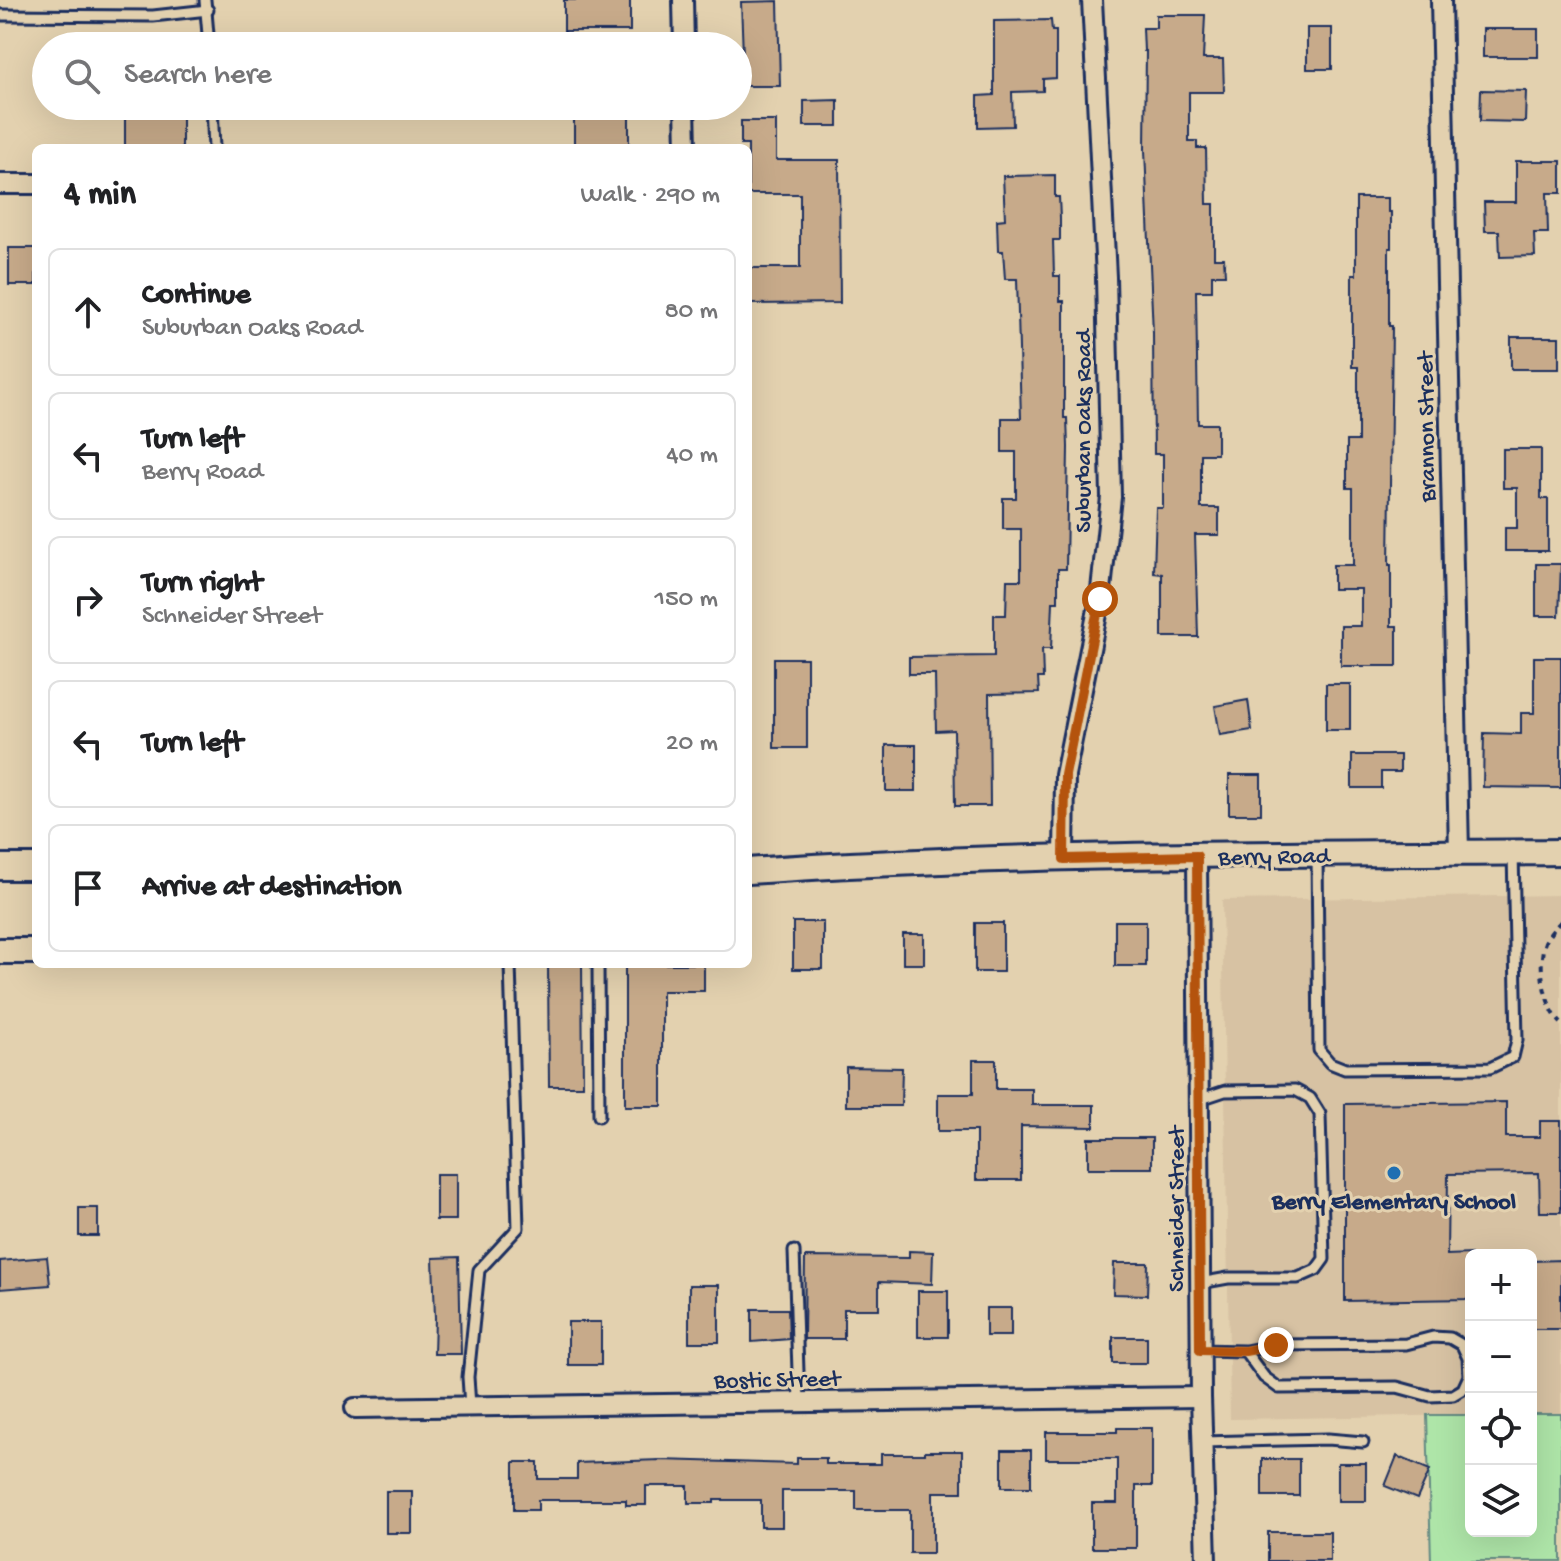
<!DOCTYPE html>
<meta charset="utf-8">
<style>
body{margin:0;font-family:"Gochi Hand",sans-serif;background:#f2f2f2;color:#202124}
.controls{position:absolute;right:24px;bottom:24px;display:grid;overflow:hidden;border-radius:12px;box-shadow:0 8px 32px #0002}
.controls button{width:72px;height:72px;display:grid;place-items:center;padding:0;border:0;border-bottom:2px solid #e0e0e0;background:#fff;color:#202124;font:40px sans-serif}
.stop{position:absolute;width:24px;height:24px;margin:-18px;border:6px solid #b45309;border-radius:50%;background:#fff}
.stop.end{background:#b45309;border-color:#fff;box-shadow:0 2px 8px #0008}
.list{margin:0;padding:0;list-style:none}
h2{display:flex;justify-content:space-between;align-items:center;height:104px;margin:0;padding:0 32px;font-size:34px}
h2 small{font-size:26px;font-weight:400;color:#757577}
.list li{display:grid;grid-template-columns:52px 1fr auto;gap:24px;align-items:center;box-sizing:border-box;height:128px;margin:0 16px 16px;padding:0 16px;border:2px solid #e0e0e0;border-radius:12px}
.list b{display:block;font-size:30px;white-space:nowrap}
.list p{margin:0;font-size:26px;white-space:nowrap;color:#757577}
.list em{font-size:26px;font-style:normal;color:#757577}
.icon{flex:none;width:44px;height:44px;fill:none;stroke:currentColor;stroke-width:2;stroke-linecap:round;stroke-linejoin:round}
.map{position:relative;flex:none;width:1561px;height:1561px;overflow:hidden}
.search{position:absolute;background:#fff;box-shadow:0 8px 32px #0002;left:32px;top:32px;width:720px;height:88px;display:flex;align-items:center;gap:20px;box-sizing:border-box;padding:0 28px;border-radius:44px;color:#757577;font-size:30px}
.panel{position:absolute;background:#fff;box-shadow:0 8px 32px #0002;left:32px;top:144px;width:720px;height:824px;border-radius:12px}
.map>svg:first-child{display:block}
.built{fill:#d7c2a3}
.green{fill:#aee5a8;stroke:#648a83;stroke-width:2}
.building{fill:#c7aa8a;stroke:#1b2f5e;stroke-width:2}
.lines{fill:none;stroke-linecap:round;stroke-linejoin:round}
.lane-casing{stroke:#1b2f5e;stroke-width:15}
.street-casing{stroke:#1b2f5e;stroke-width:24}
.secondary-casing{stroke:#1b2f5e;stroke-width:30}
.path{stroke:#1b2f5e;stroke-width:4;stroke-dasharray:6 6;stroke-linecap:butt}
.lane{stroke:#e3d1af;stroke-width:9}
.street{stroke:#e3d1af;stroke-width:18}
.secondary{stroke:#e3d1af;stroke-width:24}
.route{stroke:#b45309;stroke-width:10}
.poi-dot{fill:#1f6fb2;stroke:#e3d1af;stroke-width:3}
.labels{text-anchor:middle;stroke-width:6;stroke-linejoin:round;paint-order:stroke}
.street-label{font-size:24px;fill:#1b2f5e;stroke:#e3d1af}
.poi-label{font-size:24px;font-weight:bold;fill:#1b2f5e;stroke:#e3d1af}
</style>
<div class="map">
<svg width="1561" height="1561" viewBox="0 0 1561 1561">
<rect width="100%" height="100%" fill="#e3d1af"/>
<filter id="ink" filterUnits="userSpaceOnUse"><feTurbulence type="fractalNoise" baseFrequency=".0125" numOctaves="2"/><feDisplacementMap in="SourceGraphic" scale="16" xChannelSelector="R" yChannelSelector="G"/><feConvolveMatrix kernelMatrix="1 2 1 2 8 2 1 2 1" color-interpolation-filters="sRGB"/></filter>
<g filter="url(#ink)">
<polygon class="built" points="1561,895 1561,1414 1531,1414 1531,1255 1471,1255 1471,1415 1230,1419 1222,900"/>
<polygon class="green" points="1531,1414 1561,1414 1561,1561 1431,1561 1427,1415 1471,1415 1471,1531 1531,1531"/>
<g class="building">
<rect x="564" y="0" width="66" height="31"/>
<polygon points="778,1 780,86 738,86 738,55 743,55 741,2"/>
<polygon points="1156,15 1205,15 1203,59 1223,59 1224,92 1189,92 1189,141 1197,141 1197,148 1206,148 1207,204 1214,204 1214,258 1224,258 1225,275 1212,275 1212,291 1196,291 1198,424 1217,424 1217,454 1201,454 1201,508 1219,508 1219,535 1195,535 1198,637 1162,637 1162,574 1154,573 1156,508 1163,508 1163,454 1154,454 1153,333 1145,150 1146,51 1144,51 1143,28 1156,28"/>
<polygon points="1051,20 1052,31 1056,31 1056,78 1043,79 1043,91 1012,92 1013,126 978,127 978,96 994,95 994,21"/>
<rect x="1307" y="28" width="25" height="41"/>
<rect x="1483" y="29" width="55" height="28"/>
<polygon points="1481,90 1526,91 1525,122 1480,121"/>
<polygon points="838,100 838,126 804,126 804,101"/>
<polygon points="136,106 182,106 182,148 125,148 125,116 136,116"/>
<rect x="574" y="114" width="55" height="31"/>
<polygon points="741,121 776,121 776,160 839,160 840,303 748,304 748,268 800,268 800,194 748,194 748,145 741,145"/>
<polygon points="1516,161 1561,161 1561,193 1547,193 1548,233 1534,233 1535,256 1500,257 1499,231 1485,231 1484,202 1516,202"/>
<polygon points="1055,175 1055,197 1059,197 1060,218 1060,240 1053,240 1054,276 1060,276 1060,301 1064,301 1064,418 1067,418 1068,447 1066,569 1058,569 1058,602 1053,602 1051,649 1042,649 1043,678 1038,678 1039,693 989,694 990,806 955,806 954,730 936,731 935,674 909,674 909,657 994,656 994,615 1006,615 1007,580 1021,580 1021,529 1003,529 1003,498 1016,498 1016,452 1002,452 1002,418 1021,418 1017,279 1005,279 1003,251 998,251 997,220 1005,219 1003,176"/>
<polygon points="1356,198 1388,198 1388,212 1391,212 1391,248 1389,248 1389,326 1392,326 1389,565 1391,565 1391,626 1397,626 1397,666 1341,666 1341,626 1361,626 1361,589 1333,589 1333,565 1353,565 1353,488 1347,488 1347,441 1358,441 1358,367 1352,367 1352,275 1356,275"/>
<rect x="9" y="248" width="27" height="37"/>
<rect x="1511" y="337" width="48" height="32"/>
<polygon points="1503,449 1541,449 1541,499 1548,499 1548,551 1505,551 1505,528 1517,528 1517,488 1503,488"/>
<polygon points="1536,564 1561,564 1559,616 1536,616"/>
<polygon points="1534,657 1561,657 1561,788 1483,787 1484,733 1521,734 1521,713 1534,713"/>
<rect x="774" y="658" width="33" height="90"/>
<rect x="1326" y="684" width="24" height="46"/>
<polygon points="1248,700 1252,730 1220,735 1215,706"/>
<rect x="886" y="745" width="30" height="46"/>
<polygon points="1352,755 1400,755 1400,772 1381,772 1381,788 1352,788"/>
<rect x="1229" y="775" width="32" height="39"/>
<rect x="1115" y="921" width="31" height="45"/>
<rect x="793" y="922" width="30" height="47"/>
<rect x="975" y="923" width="28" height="49"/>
<rect x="903" y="934" width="21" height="30"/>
<polygon points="548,964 582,964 583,1086 549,1086"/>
<polygon points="625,964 704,964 704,991 662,991 662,1106 625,1106"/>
<polygon points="973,1060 996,1060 996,1089 1032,1089 1032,1105 1094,1105 1094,1127 1021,1126 1021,1180 976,1180 976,1131 938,1131 938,1094 973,1094"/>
<polygon points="846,1067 902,1068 901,1106 846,1106"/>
<polygon points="1506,1102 1506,1137 1540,1137 1540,1121 1561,1121 1561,1212 1540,1212 1539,1173 1448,1174 1447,1255 1471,1254 1471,1299 1345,1301 1345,1104"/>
<rect x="1088" y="1138" width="64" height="30"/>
<rect x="436" y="1174" width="20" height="46"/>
<rect x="79" y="1208" width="19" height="28"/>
<polygon points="909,1251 933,1252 932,1284 879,1282 879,1309 844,1309 844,1339 804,1339 805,1257 909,1258"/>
<polygon points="47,1257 50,1285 0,1289 0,1261"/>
<polygon points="459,1257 461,1354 434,1354 435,1318 433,1258"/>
<polygon points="1561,1260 1561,1329 1531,1329 1531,1261"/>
<polygon points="1114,1263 1148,1263 1147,1295 1113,1294"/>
<rect x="689" y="1285" width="30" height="57"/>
<rect x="918" y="1291" width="30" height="46"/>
<rect x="986" y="1308" width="25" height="28"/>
<polygon points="752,1309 788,1309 789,1339 752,1342"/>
<rect x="568" y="1322" width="33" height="43"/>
<rect x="1113" y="1337" width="34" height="26"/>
<polygon points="1117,1428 1152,1428 1152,1486 1136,1486 1136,1548 1092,1548 1092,1503 1117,1503 1117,1459 1046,1459 1046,1432 1117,1432"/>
<rect x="1002" y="1450" width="29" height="37"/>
<polygon points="925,1451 962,1451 962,1492 933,1492 933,1553 910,1553 910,1510 856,1510 856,1491 782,1491 782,1527 761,1527 761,1500 714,1500 714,1503 688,1503 688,1486 646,1486 646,1505 626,1505 626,1500 538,1500 538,1510 514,1510 514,1462 538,1462 538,1479 577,1479 577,1463 660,1460 797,1464 797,1458 826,1458 826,1464 881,1464 881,1454 925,1454"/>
<polygon points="1397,1456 1430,1470 1417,1499 1385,1486"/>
<rect x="1262" y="1459" width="37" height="37"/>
<rect x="1338" y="1463" width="28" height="38"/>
<rect x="386" y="1491" width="26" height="42"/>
<rect x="1268" y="1532" width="62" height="29"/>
</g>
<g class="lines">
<g class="lane-casing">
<g id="lane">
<polyline points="205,0 209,46"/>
<polyline points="0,15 153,16 208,10"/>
<polyline points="212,106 214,148"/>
<polyline points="1317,854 1319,1050 1330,1063 1345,1069 1490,1068 1513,1057 1517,1040 1513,852"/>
<polyline points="598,964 599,1116"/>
<polyline points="1198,1100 1225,1091 1295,1090 1310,1098 1320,1114 1324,1259 1316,1270 1298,1278 1228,1278 1200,1283"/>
<polyline points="794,1251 799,1402"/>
<polyline points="1200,1350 1245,1351 1276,1345 1406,1344 1433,1337 1450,1338 1462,1345 1468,1358 1469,1376 1463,1389 1453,1395 1430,1396 1397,1387 1279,1388 1264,1377 1245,1351"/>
<polyline points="470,1406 468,1377 479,1270 518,1228 510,964"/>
<polyline points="1202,1442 1328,1439 1363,1442"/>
</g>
</g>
<g class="street-casing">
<g id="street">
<polyline points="683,0 684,46"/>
<polyline points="1441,0 1459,853"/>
<polyline points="685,106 686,148"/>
<polyline points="0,184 36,184"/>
<polyline points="1197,856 1201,1397 1206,1561"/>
<polyline points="1064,859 1065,775 1100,599 1111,497 1106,277 1092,0"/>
<polyline points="355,1408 1201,1397"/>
</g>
</g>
<g class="secondary-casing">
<g id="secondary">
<polyline points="0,867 36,867"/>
<path d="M748 871C1018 853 1290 854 1561 852"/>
<polyline points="0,951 36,951"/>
</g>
</g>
<path class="path" d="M1561 921C1555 928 1549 934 1545 942 1537 965 1544 1006 1561 1023"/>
<use href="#lane" class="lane"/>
<use href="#street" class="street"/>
<use href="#secondary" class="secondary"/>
</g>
</g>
<g class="lines" filter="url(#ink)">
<polyline class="route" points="1100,599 1065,775 1064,859 1197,856 1200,1350 1245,1351 1276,1345"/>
</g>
<circle class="poi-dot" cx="1394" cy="1173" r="8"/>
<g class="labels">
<g class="street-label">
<text transform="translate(1425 427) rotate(-91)" y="8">Brannon Street</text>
<text transform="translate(1082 431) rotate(-90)" y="8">Suburban Oaks Road</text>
<text transform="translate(1274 855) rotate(-1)" y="8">Berry Road</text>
<text transform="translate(1175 1209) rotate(-90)" y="8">Schneider Street</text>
<text transform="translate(777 1378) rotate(-1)" y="8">Bostic Street</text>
</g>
<g class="poi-label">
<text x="1394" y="1208">Berry Elementary School</text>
</g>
</g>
</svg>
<div class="controls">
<button>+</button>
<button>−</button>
<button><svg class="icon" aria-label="locate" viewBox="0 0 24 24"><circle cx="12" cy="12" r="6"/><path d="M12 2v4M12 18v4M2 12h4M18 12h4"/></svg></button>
<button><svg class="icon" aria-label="layers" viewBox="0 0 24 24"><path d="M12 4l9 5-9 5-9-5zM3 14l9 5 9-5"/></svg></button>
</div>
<div class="stop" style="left:1100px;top:599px"></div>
<div class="stop end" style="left:1276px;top:1345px"></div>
<div class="search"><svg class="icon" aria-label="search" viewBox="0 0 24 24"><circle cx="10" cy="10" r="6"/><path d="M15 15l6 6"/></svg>Search here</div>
<section class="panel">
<h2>4 min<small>Walk · 290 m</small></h2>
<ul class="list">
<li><svg class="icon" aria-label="ahead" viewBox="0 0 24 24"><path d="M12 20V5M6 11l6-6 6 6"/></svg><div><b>Continue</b><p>Suburban Oaks Road</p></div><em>80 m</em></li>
<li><svg class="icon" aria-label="left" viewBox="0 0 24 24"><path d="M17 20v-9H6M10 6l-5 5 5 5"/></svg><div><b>Turn left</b><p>Berry Road</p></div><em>40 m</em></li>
<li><svg class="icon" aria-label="right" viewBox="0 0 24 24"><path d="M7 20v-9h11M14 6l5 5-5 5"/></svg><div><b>Turn right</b><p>Schneider Street</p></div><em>150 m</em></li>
<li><svg class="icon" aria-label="left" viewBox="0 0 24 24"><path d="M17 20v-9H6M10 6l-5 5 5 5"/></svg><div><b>Turn left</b></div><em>20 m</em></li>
<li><svg class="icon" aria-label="arrive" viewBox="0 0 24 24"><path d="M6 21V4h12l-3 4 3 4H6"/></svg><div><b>Arrive at destination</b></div></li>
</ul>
</section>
</div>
